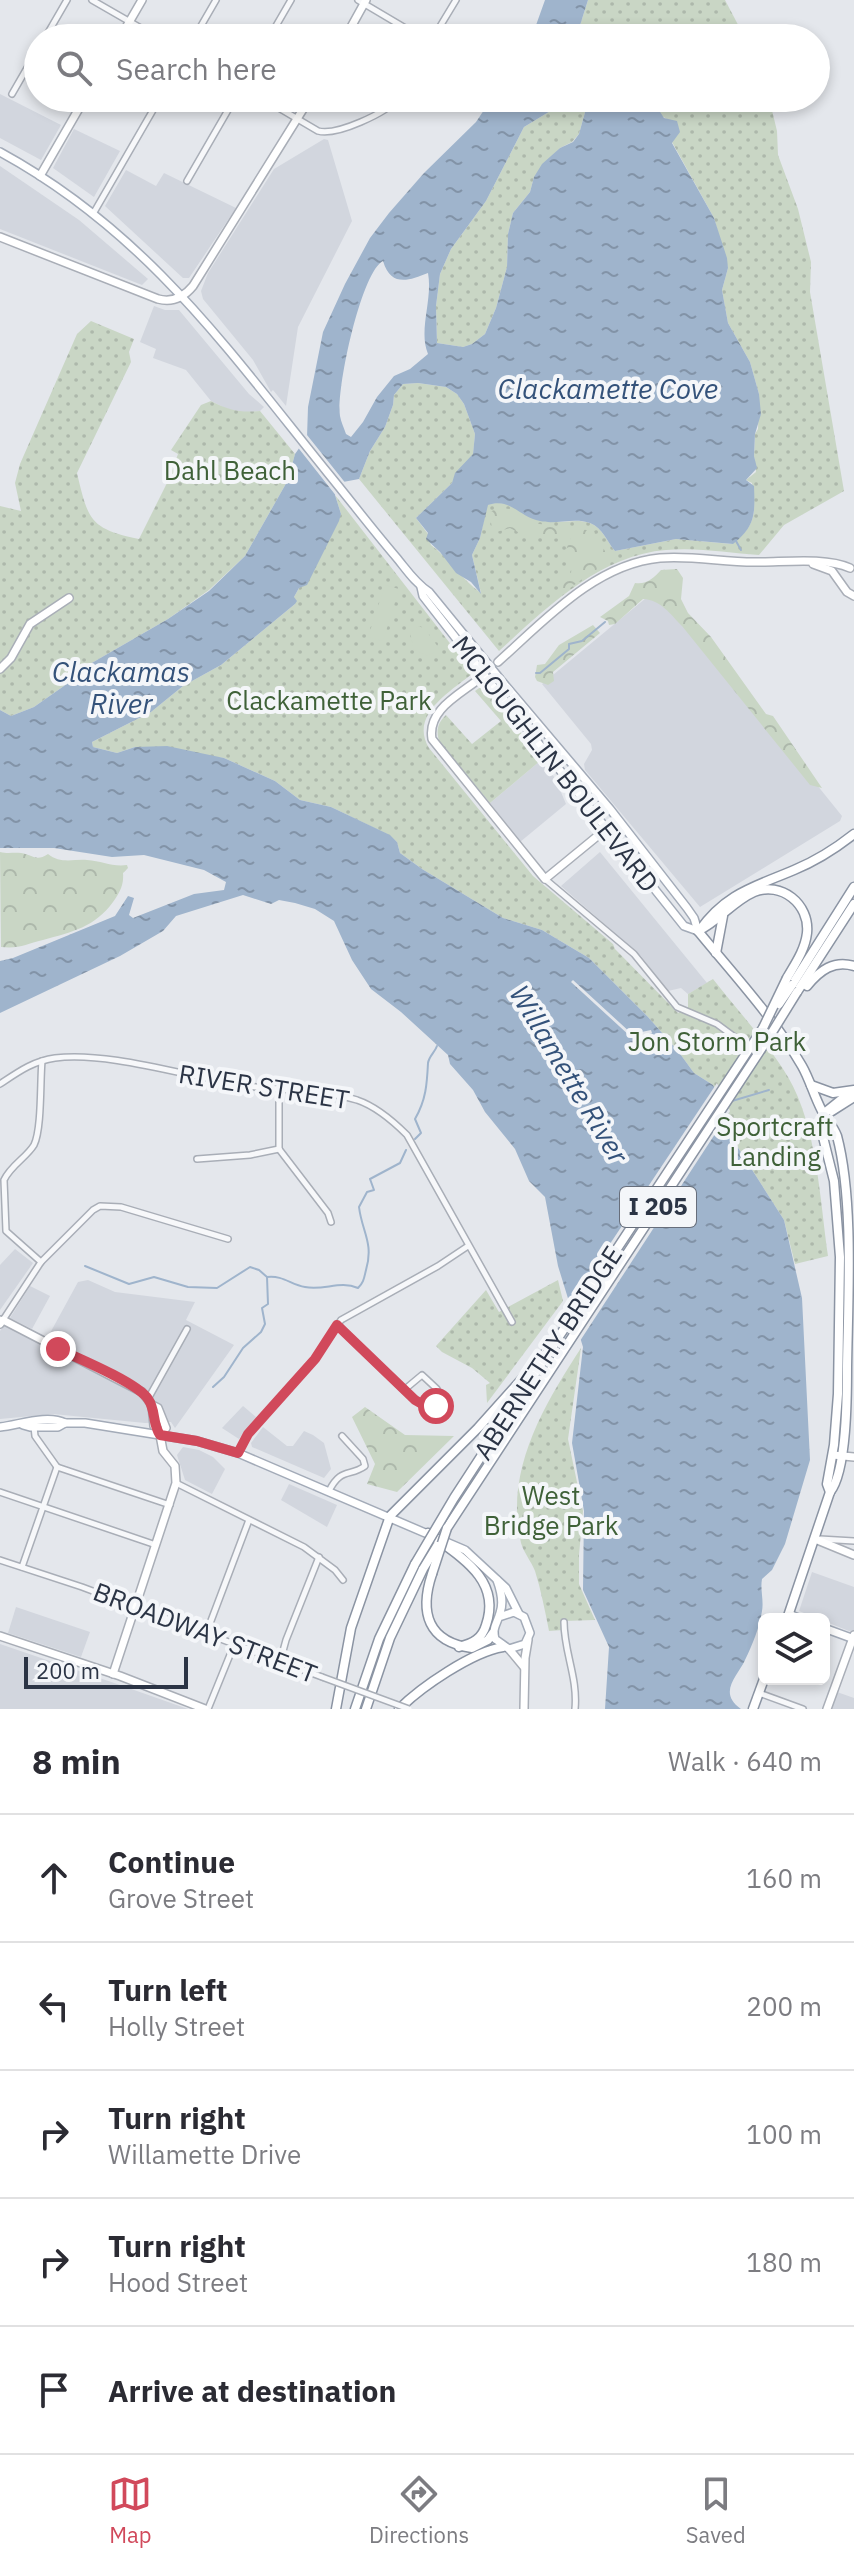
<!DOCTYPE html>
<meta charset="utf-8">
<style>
body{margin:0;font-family:"IBM Plex Sans",sans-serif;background:#f7f7f7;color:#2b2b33}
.controls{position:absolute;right:24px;bottom:24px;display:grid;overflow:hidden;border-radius:12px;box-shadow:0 4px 12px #0003}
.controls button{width:72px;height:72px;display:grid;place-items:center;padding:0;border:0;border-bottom:2px solid #e1e1e2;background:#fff;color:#2b2b33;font:40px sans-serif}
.scale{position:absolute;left:24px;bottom:20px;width:164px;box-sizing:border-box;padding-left:8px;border:4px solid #2b3445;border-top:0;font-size:22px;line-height:28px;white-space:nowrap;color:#2b3445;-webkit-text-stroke:6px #f4f6f9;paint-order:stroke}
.stop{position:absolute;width:24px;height:24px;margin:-18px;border:6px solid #d1495b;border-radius:50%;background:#fff}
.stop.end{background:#d1495b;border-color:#fff;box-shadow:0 2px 8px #0008}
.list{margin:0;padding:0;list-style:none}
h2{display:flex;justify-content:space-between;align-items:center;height:104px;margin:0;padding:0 32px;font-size:34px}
h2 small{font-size:26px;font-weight:400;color:#7c7c81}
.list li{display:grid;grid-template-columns:52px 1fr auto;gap:24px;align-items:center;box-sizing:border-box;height:128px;padding:0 32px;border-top:2px solid #e1e1e2}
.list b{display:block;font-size:30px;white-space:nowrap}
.list p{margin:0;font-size:26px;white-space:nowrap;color:#7c7c81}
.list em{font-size:26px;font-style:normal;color:#7c7c81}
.icon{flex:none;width:44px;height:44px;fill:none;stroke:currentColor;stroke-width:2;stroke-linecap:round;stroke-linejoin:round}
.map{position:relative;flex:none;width:854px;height:1709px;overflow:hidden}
.search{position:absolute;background:#fff;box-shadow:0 4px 12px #0003;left:24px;right:24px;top:24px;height:88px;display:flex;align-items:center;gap:20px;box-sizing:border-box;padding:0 28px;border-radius:44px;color:#7c7c81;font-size:30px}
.sheet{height:744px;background:#fff}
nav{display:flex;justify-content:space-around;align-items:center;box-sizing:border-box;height:112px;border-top:2px solid #e1e1e2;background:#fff;font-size:22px;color:#7c7c81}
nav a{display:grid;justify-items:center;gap:4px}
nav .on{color:#d1495b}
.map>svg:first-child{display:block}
.built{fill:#d2d6de}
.grass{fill:url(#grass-dots)}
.forest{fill:url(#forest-crowns)}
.garden{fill:#c9d6c5}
.water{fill:url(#water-ripples);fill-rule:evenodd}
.pier{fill:#e4e7ec}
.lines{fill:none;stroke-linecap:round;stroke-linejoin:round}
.stream{stroke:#9fb4cc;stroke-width:2}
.street-casing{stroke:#a9aeb7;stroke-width:8}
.secondary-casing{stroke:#a9aeb7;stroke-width:10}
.primary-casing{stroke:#a3abb8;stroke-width:10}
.highway-casing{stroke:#8b94a3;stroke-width:11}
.street{stroke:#f7f8fa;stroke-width:5}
.secondary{stroke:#fff;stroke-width:7}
.primary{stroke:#fff;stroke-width:7}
.highway{stroke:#fff;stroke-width:8}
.street-bridge-casing{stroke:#a9aeb7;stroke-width:8;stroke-linecap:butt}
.primary-bridge-casing{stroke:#a3abb8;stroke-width:10;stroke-linecap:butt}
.highway-bridge-casing{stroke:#8b94a3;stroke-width:11;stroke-linecap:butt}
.street-bridge{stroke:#f7f8fa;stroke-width:5}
.primary-bridge{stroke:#fff;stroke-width:7}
.highway-bridge{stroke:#fff;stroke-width:8}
.route{stroke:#d1495b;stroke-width:10}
.labels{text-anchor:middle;stroke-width:8;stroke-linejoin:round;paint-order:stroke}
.shield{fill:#f4f6f9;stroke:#676e7b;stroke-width:2}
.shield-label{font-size:24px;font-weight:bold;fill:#2b3445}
.park-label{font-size:26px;fill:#3f6138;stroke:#f4f6f9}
.street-label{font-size:26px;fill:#2b3445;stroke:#f4f6f9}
.water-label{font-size:28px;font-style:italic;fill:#34527a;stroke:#f4f6f9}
</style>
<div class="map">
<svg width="854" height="1709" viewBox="0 0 854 1709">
<defs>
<pattern id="grass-dots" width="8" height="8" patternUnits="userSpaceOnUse" patternTransform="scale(2)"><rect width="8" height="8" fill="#c9d6c5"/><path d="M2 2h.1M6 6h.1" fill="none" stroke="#adb8ab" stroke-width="1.8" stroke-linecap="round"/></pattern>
<pattern id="forest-crowns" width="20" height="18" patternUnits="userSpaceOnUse" patternTransform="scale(2)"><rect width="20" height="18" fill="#c9d6c5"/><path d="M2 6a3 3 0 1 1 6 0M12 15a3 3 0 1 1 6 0" fill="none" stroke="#adb8ab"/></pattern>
<pattern id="water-ripples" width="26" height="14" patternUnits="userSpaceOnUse" patternTransform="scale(2)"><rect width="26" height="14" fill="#9fb4cc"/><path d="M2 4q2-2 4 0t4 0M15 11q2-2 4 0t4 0" fill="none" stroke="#8293a7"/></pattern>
</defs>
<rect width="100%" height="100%" fill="#e4e7ec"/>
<g class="built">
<polygon points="0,94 61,125 41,160 0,138"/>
<polygon points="74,129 120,151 94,197 53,168"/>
<polygon points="324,139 328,140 352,221 298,327 286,406 273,390 271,392 253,360 203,299 201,291 208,273 274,169"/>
<polygon points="0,166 79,220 148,279 142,285 0,229"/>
<polygon points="126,170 156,186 164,173 236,208 189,278 183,278 105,206"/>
<polygon points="154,306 165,310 179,310 249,394 264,407 260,411 242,413 225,408 211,401 186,370 153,358 156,349 140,342"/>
<polygon points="658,588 842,816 840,821 700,907 585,770 584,764 592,750 591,744 542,684"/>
<polygon points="540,761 555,778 566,804 520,842 490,803"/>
<polygon points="600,852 707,983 688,994 681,988 668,991 641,956 561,886"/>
<polygon points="15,1249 33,1263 0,1310 0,1265"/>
<polygon points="88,1280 115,1292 195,1302 186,1320 234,1345 175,1428 171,1422 145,1423 53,1414 0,1419 0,1331 4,1325 43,1346 78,1282"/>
<polygon points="30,1286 50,1296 32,1329 10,1318"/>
<polygon points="243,1406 256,1417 239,1439 222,1428"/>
<polygon points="263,1427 287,1446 293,1446 304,1431 313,1435 324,1443 331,1469 324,1478 252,1447 251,1443"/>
<polygon points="183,1447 199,1450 213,1457 225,1469 212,1494 185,1480 177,1455"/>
<polygon points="289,1484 337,1505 327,1527 281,1500"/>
<polygon points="812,1572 854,1587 854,1633 799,1611"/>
<polygon points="16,1607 90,1632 81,1657 8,1633"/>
<polygon points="0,1644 120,1685 188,1709 0,1709"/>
<polygon points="837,1692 854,1698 854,1709 831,1709"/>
</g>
<g class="grass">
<polygon points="588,0 725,0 745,38 576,38"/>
<polygon points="563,98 589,98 579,134 572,142 560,148 534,177 530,192 513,213 508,234 507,267 496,308 485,334 472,344 463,347 437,343 436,306 440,274 451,249 486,201 524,127 557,107"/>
<path d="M651 98H769L777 131 778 155 798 209 811 262 810 292 844 491 784 525 759 555C729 553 697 547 666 550 600 555 546 608 499 651L359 479 370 451 385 427 393 405 394 395 403 384 418 383 446 387 457 394 464 404 475 434 473 455 452 483 416 518 428 534 431 545C449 558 462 580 481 593L472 555 480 538 487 505C510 497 525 516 547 521 560 524 577 518 590 523 603 528 607 542 615 551L676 539 732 544C757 525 756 511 752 483L746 480 756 472 754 456 755 434 758 429 759 394 750 362 728 323 722 290 728 268 714 218 672 142V122L660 115Z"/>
<path d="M91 321 134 339 129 352 131 362 77 473C88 520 90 529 139 539L169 479 178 454 171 450 201 405 211 401C228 410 241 413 260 411L295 454 288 480 245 556 209 590 168 619 90 664 71 681 34 707 11 716 0 710V506L21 511 15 483 20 464 77 334Z"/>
<path d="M335 495 473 673C450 692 409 715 429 748L533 876 613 944 615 949 678 1013 688 1007V994L713 979C738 1011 767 1042 788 1077 817 1126 820 1200 828 1256L795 1264 784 1220 735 1143 739 1128 728 1115 713 1085 694 1073 678 1051 648 1017 589 958 542 930 503 918 422 869 400 853 397 842 389 835 331 807 300 800 275 781 224 758 135 747 117 753 93 747 92 742 151 712 183 686 221 665 295 604 294 597 341 514Z"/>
<path d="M482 686 532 746V752L540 761 490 803 441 744C435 734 437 723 446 715L472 744 501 721 475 691Z"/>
<polygon points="558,1280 563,1301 487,1403 486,1385 490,1383 472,1368 442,1352 436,1346 486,1290 499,1312"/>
<path d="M581 1348 568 1439 583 1511 579 1555V1584L595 1620 564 1621 563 1630 549 1631C545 1611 541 1590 535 1571 531 1561 524 1553 521 1543 504 1471 544 1405 581 1348Z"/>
</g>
<g class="forest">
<path d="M500 508 510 509 532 523 594 531 606 553 614 560 592 572 566 591 557 581 571 573 572 564 566 550 571 537C550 540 529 539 510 528L493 533 489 512Z"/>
<path d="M677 569 683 578 681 599 688 613 711 637 766 714 773 716 822 788 810 785 682 626C670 614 661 600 643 599L615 624 609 625 608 621 600 617 629 596 635 583C646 585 654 578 661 570Z"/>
<polygon points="593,625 600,633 553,672 554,681 548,685 537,681 535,677 537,665 545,664 559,645"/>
<path d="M0 852C9 854 13 852 21 853 33 855 36 862 48 854 60 864 73 859 87 860 102 861 112 867 127 865L128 868 123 873C124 885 120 892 113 902 95 927 72 932 43 940 26 944 20 949 1 947Z"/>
<polygon points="365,1407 405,1435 454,1436 397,1492 367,1484 375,1464 352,1417"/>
</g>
<g class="garden">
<polygon points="385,585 399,589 383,641 368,637"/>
<polygon points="419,626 425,629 441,651 436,651 428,656 414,650 410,633"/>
</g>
<g class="water">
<polygon points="545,0 588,0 576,38 527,38 535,28"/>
<path d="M492 98H563L557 107 524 127 486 201 451 249 440 274 436 306 437 343 463 347 472 344 485 334 496 308 507 267 508 234 513 213 530 192 534 177 542 164 560 148 573 142 579 134 589 98H651L664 118 677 121 680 132 672 143 714 218 727 258 728 268 722 290 728 323 750 362 759 394 761 414 755 434 754 456 757 468 746 480 754 486C755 513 756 526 733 544L676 539 615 551C607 542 603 528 590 523 574 517 556 525 540 521 519 517 510 497 488 505L480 538 472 555 481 594 471 582 456 573 440 552 426 539 428 533 416 518 452 483 455 473 473 454 475 434 464 404 457 394 446 387 418 383 403 384 394 395 393 405 385 427 370 451 359 479 343 482 335 495 341 514 339 521 307 585 299 588 294 597 297 601 295 604 221 665 183 686 151 712 92 742 93 747 117 753 135 747 167 746 224 758 275 781 300 800 331 807 390 835 397 842 400 853 422 869 503 918 542 930 589 958 648 1017 678 1051 694 1073 713 1085 728 1115 739 1128 735 1143 784 1220 802 1298 810 1460 785 1544 772 1570 762 1579C760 1590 764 1600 762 1611 760 1626 752 1646 745 1660 738 1676 717 1692 741 1709H605L609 1647 583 1590 584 1511 572 1443 583 1347 558 1266 545 1197 529 1181 515 1149 485 1112 473 1090 450 1064 448 1055 401 1012 371 989 352 960 334 921 315 909 295 903 279 900 271 904 243 895 176 916 163 931 120 956 0 1013V961L13 958 115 916 128 896 134 898 129 915 133 918 194 894 224 890 226 882 204 870 144 855 112 857 54 848H0V710L11 716 34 707 71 681 90 664 168 619 209 591 245 556 288 480 295 454 307 437 308 407 323 332 345 284 370 238 389 213 424 173 476 122ZM383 261C391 287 408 281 428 273 433 300 418 330 428 354L410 369 394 376 377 397 363 422 351 437 346 434C344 428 341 422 340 416 336 390 361 272 383 261Z"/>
</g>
<g class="pier">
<polygon points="303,430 347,485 340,495 341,502 296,445"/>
<polygon points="573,980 632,1034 651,1030 652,1033 631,1037 571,982"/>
<polygon points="717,1083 730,1111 578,1344 566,1310"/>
</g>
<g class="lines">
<g class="stream">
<polyline points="736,541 741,550"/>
<polyline points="536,673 540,673 569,649 569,644 582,641 605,622"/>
<polyline points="732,1101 769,1090"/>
<path d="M415 1139 421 1133 415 1119C426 1100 427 1084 428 1063 429 1056 435 1052 437 1046"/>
<polyline points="85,1266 129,1284 154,1277 188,1287 217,1288 250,1267 259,1270 267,1277"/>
<path d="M213 1387 224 1377 243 1348 261 1332 265 1324 262 1308 268 1304 267 1277C283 1275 291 1285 305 1287 324 1291 340 1280 358 1288 364 1282 364 1278 366 1270 374 1243 362 1232 359 1207L367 1192 374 1190 370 1179 400 1163 406 1150"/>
</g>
<g class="street-casing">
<g id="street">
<polyline points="92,0 158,38"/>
<polyline points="358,0 422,38"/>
<polyline points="45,38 67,0"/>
<polyline points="194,38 216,0"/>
<polyline points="269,38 291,0"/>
<polyline points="433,38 456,0"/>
<polyline points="12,94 38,49"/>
<path d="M262 98 318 131C337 136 386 113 399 98"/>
<polyline points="187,181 235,98"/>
<polyline points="93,214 160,98"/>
<polyline points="545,879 634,954 677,1007 717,1024 740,1041"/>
<path d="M0 1084C18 1072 33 1061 55 1058 110 1051 191 1078 248 1086 285 1091 321 1089 357 1100 375 1106 394 1122 407 1135L512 1322"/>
<polyline points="279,1088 279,1149"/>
<polyline points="279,1149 328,1213 331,1222"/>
<polyline points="197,1159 250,1155 279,1149"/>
<path d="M41 1262 6 1231 4 1180C11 1165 26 1158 34 1145 42 1129 40 1080 42 1061"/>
<polyline points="0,1319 3,1320 41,1262 93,1210 100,1206 121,1207 228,1239"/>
<path d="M337 1325 404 1390C415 1400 423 1407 438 1405L442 1401 437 1389 422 1375 404 1390"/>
<polyline points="148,1399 187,1329"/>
<polyline points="34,1427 35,1436 57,1467"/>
<polyline points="238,1453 248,1434 315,1359 341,1320 438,1266 468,1246"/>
<polyline points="57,1467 170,1505"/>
<polyline points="176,1483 304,1547 335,1570 343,1580"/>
<path d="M329 1491C341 1467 350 1477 365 1466L363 1459 342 1436"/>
<polyline points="0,1492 156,1545"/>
<polyline points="820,1539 854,1541"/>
<polyline points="0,1560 82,1587 322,1677"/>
<polyline points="22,1567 57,1467"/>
<path d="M564 1622C564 1652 578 1678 575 1709"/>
<polyline points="206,1634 249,1520"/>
<polyline points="280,1662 286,1640 319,1557"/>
<polyline points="759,1693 803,1709"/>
<polyline points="208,1709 234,1645"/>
</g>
</g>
<g class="secondary-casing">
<g id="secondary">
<polyline points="120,38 142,0"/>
<polyline points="345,38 366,0"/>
<polyline points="40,176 85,98"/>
<path d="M0 237 158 299C173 303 184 297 193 286L310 98"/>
<polyline points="813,564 832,571 847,592 854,596"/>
<path d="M498 662C544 621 595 564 660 558 693 555 726 563 759 562 785 562 826 557 850 568"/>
<polyline points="0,669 11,658 30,624 69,598"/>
<path d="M479 679C459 695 427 710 432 739L545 879 617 820"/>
<polyline points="0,1324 3,1320 142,1392 152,1405 158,1408 166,1428 160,1435"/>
<polyline points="833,1455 854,1457"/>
<polyline points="815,1539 854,1555"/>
<polyline points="0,1636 120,1676 205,1709"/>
<polyline points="509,1649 524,1667"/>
<polyline points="113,1674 176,1483 175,1466 163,1451 160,1435 154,1426 152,1405"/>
<polyline points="524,1709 525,1658 528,1640"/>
<polyline points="827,1709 854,1635"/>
</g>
</g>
<g class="primary-casing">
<g id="primary">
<path d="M0 152C145 231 226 347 327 472 350 500 372 529 396 557 406 569 415 583 429 592L483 658"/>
<polyline points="421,587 423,596 476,664"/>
<polyline points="500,679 610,809 687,908 694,918 698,931"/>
<polyline points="492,685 684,926 698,931"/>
<polyline points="23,1425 30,1427 58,1427 65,1423 85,1423 197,1441 238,1453 465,1550 506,1588 519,1614"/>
<path d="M0 1427C19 1425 47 1414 65 1423"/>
<path d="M497 1580C501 1591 504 1602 500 1613 497 1624 492 1627 495 1639L509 1649 525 1644 530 1633 524 1617 514 1612 499 1617"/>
<polyline points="789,1614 801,1619"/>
<polyline points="824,1628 854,1639"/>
</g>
</g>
<g class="highway-casing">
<g id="highway">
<path d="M698 931C734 975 774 1018 802 1066 810 1080 814 1096 822 1111 827 1120 833 1126 837 1136 854 1200 848 1299 847 1367 847 1395 847 1471 830 1492L787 1619"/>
<path d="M698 931C719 921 733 901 754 892 781 881 810 904 807 933 805 950 795 964 787 978"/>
<path d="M699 931C726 893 754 887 794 870 816 861 835 849 854 834"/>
<polyline points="716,953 723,916"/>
<polyline points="792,985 854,887"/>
<path d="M807 986C820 970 834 960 854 966"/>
<polyline points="797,992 854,904"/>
<polyline points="811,1085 833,1093 854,1090"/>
<polyline points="832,1111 854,1097"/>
<polyline points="823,1114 820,1125 834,1181 840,1257 838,1394 834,1445 827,1484 830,1492"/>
<polyline points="823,1114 848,1094"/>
<polyline points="447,1528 771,1034"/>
<path d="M428 1533C459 1556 502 1579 486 1625 482 1639 473 1643 459 1647"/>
<path d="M432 1574C419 1613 428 1642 472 1648L488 1640 493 1633"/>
<polyline points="336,1709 351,1628 390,1516 478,1428 556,1341 763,1028"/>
<polyline points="355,1709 379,1639 415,1564"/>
<polyline points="366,1709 390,1638 423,1569"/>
<path d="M399 1709C421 1687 472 1652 503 1647"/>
<polyline points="753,1709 764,1679"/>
</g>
</g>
<use href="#street" class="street"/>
<use href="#secondary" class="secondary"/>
<use href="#primary" class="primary"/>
<use href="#highway" class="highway"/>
<g class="street-bridge-casing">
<polyline id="street-bridge" points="322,1677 409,1709"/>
</g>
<g class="primary-bridge-casing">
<g id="primary-bridge">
<polyline points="483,658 500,679"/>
<polyline points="476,664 492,685"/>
</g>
</g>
<g class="highway-bridge-casing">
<g id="highway-bridge">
<polyline points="779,1004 792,985"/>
<polyline points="763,1028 787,978"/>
<polyline points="771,1034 797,992"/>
<polyline points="415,1564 454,1498 556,1341"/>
<polyline points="423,1569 437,1546"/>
<polyline points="432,1574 447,1528"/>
</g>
</g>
<use href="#street-bridge" class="street-bridge"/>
<use href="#primary-bridge" class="primary-bridge"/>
<use href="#highway-bridge" class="highway-bridge"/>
</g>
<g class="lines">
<path class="route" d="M58 1349C78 1358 138 1383 148 1399 156 1410 152 1423 160 1435L197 1441 238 1453 248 1434 315 1359 337 1325 415 1400 422 1404 436 1406"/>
</g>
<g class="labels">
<rect class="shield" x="620" y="1187" width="76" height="40" rx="6"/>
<g class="shield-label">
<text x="658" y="1215">I 205</text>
</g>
<g class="park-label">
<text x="230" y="480">Dahl Beach</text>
<text x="329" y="710">Clackamette Park</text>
<text x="717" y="1051">Jon Storm Park</text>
<text x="775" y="1136">Sportcraft<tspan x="775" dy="30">Landing</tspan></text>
<text x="551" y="1505">West<tspan x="551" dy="30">Bridge Park</tspan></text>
</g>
<g class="street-label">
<text transform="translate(555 764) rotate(52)" y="9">MCLOUGHLIN BOULEVARD</text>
<text transform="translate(264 1087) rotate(9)" y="9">RIVER STREET</text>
<text transform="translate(548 1353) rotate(-57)" y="9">ABERNETHY BRIDGE</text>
<text transform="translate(205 1633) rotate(21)" y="9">BROADWAY STREET</text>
</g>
<g class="water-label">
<text x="608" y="399">Clackamette Cove</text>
<text x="121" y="682">Clackamas<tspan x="121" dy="32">River</tspan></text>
<text transform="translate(569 1074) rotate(59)" y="10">Willamette River</text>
</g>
</g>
</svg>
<div class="controls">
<button><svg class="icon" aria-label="layers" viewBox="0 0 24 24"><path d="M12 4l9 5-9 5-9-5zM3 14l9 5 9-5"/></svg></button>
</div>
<div class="scale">200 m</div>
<div class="stop" style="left:436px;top:1406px"></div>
<div class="stop end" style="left:58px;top:1349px"></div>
<div class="search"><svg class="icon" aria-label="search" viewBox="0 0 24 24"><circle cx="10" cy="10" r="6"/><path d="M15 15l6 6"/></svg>Search here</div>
</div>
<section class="sheet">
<h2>8 min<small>Walk · 640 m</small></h2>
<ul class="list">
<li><svg class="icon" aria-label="ahead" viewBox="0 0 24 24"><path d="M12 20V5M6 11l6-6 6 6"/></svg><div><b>Continue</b><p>Grove Street</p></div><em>160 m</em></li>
<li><svg class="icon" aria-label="left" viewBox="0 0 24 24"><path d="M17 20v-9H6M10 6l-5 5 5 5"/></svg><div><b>Turn left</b><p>Holly Street</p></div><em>200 m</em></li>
<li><svg class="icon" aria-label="right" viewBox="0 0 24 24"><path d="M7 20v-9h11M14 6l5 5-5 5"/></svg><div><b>Turn right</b><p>Willamette Drive</p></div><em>100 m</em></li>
<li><svg class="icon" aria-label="right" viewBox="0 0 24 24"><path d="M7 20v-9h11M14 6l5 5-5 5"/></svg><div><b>Turn right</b><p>Hood Street</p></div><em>180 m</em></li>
<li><svg class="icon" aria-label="arrive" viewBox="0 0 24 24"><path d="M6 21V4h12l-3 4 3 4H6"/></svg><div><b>Arrive at destination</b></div></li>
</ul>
</section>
<nav>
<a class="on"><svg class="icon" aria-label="map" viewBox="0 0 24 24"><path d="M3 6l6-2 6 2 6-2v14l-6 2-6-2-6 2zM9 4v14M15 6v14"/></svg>Map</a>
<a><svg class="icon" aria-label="directions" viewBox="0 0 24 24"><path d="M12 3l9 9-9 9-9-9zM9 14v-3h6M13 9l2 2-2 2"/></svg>Directions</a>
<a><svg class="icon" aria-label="saved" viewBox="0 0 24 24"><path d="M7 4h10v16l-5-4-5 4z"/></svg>Saved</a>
</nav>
